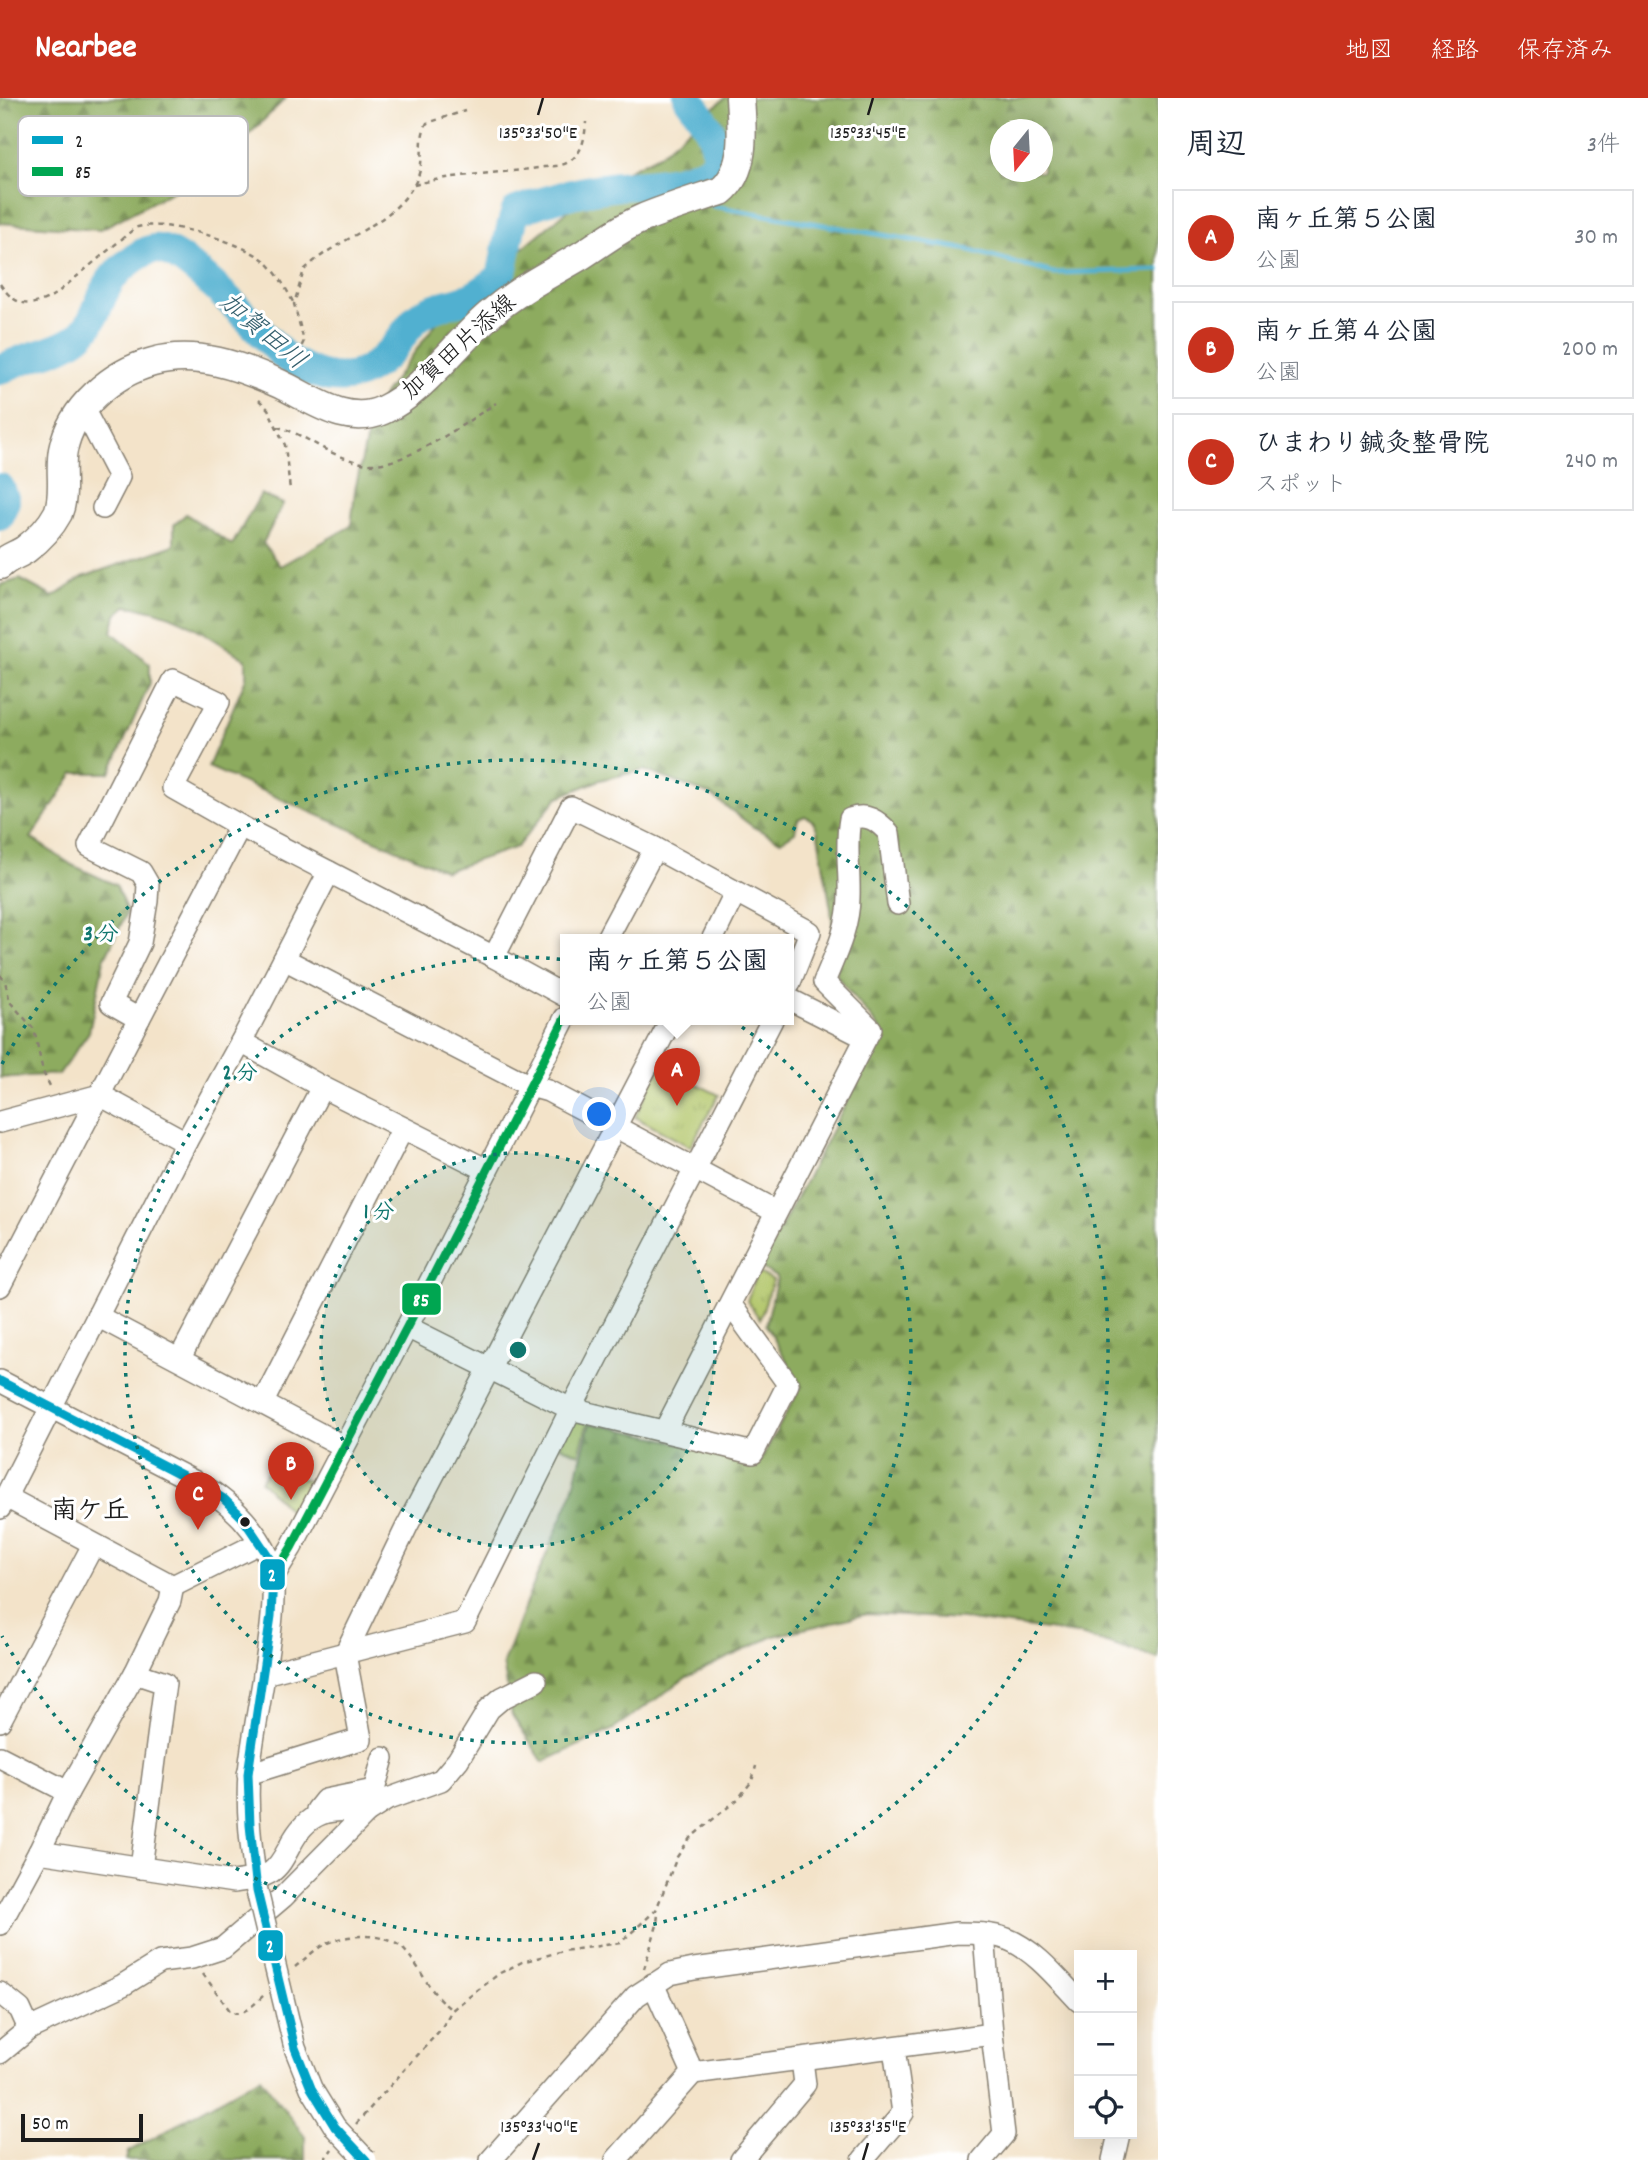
<!DOCTYPE html>
<html lang="ja">
<meta charset="utf-8">
<style>
body{margin:0;font-family:Dekko,"Klee One",sans-serif;background:#f2f2f3;color:#1f2937}
.controls{position:absolute;right:21px;bottom:21px;display:grid;overflow:hidden;border-radius:0px;box-shadow:0 7px 28px #0002}
.controls button{width:63px;height:63px;display:grid;place-items:center;padding:0;border:0;border-bottom:2px solid #e0e1e3;background:#fff;color:#1f2937;font:35px sans-serif}
.compass{position:absolute;left:990px;top:21px;width:63px;height:63px;border-radius:50%;background:#fff;box-shadow:0 7px 28px #0002;rotate:198deg}
.scale{position:absolute;left:21px;bottom:18px;width:122px;box-sizing:border-box;padding-left:7px;border:4px solid #1c1c1c;border-top:0;font-size:19px;line-height:24px;white-space:nowrap;color:#1c1c1c;-webkit-text-stroke:5px #fff;paint-order:stroke}
.you{position:absolute;left:600px;top:1017px;width:24px;height:24px;margin:-18px;border:5px solid #fff;border-radius:50%;background:#1a73e8;box-shadow:0 0 0 10px #1a73e833}
.badge{display:grid;place-items:center;width:46px;height:46px;border-radius:50%;background:#c8321e;color:#fff;font-size:23px;font-weight:700}
.pin{position:absolute;translate:-50% -58px;filter:drop-shadow(0 2px 4px #0008)}
.pin::after{content:'';position:absolute;top:37px;width:24px;height:21px;background:inherit;clip-path:polygon(0 0,100% 0,50% 100%)}
.popup{position:absolute;left:560px;top:836px;width:234px;height:91px;box-sizing:border-box;display:grid;place-content:center;border-radius:0px;background:#fff;filter:drop-shadow(0 2px 5px #0005);font-size:23px;white-space:nowrap;color:#747a83}
.popup b{font-size:26px;color:#1f2937}
.popup::after{content:'';position:absolute;left:50%;top:100%;margin-left:-14px;border:14px solid transparent;border-top-color:#fff}
.list{margin:0;padding:0;list-style:none}
h2{display:flex;justify-content:space-between;align-items:center;height:91px;margin:0;padding:0 28px;font-size:30px}
h2 small{font-size:23px;font-weight:400;color:#747a83}
.list li{display:grid;grid-template-columns:46px 1fr auto;gap:21px;align-items:center;box-sizing:border-box;height:98px;margin:0 14px 14px;padding:0 14px;border:2px solid #e0e1e3;border-radius:0px}
.list b{display:block;font-size:26px;white-space:nowrap}
.list p{margin:0;font-size:23px;white-space:nowrap;color:#747a83}
.list em{font-size:23px;font-style:normal;color:#747a83}
.icon{flex:none;width:38px;height:38px;fill:none;stroke:currentColor;stroke-width:2;stroke-linecap:round;stroke-linejoin:round}
.map{position:relative;flex:none;width:1158px;height:2062px;overflow:hidden}
header{display:flex;align-items:center;gap:42px;box-sizing:border-box;height:98px;padding:0 35px;background:#c8321e;color:#fff}
header strong{font-size:33px}
nav{display:flex;gap:38px;margin-inline-start:auto;font-size:24px}
main{display:flex}
aside{flex:1;background:#fff}
.map>svg:first-child{display:block}
.forest{fill:url(#forest-firs);stroke:#54643d;stroke-width:2;fill-rule:evenodd}
.park{fill:url(#park-tufts);stroke:#677143;stroke-width:2}
.lines{fill:none;stroke-linecap:round;stroke-linejoin:round}
.stream{stroke:#51b0d0;stroke-width:5}
.river{stroke:#51b0d0;stroke-width:30}
.minor-casing{stroke:#888072;stroke-width:24}
.major-casing{stroke:#888072;stroke-width:31}
.path{stroke:#888072;stroke-width:2.5;stroke-dasharray:5 5;stroke-linecap:butt}
.minor{stroke:#fff;stroke-width:21}
.major{stroke:#fff;stroke-width:28}
.minor-bridge-casing{stroke:#888072;stroke-width:24;stroke-linecap:butt}
.minor-bridge{stroke:#fff;stroke-width:21}
.bus-1-casing{stroke:#fff;stroke-width:14}
.bus-2-casing{stroke:#fff;stroke-width:14}
.bus-1{stroke:#01a2c5;stroke-width:9}
.bus-2{stroke:#00a651;stroke-width:9}
.ticks{fill:none;stroke:#1c1c1c;stroke-width:2.5}
.ring{fill:none;stroke:#0f766e;stroke-width:3.5;stroke-dasharray:3.5 7}
.bus-dot{fill:#1c1c1c;stroke:#fff;stroke-width:2.5}
.labels{text-anchor:middle;stroke-width:6;stroke-linejoin:round;paint-order:stroke}
.street-label{font-size:24px;fill:#1c1c1c;stroke:#fff}
.water-label{font-size:26px;font-style:italic;fill:#345f6d;stroke:#fff}
.neighbourhood-label{font-size:26px;font-weight:bold;fill:#1c1c1c;stroke:#fff}
.key{fill:#fff;stroke:#bbb;stroke-width:2}
.key-label{font-size:19px;fill:#1c1c1c}
.ticks-label{font-size:18px;text-anchor:middle;fill:#1c1c1c;stroke:#fff;stroke-width:6;stroke-linejoin:round;paint-order:stroke}
.centre{fill:#0f766e;stroke:#fff;stroke-width:3.5}
.ring-label{font-size:21px;text-anchor:middle;font-weight:bold;fill:#0f766e;stroke:#fff;stroke-width:6;stroke-linejoin:round;paint-order:stroke}
.line-badge{stroke:#fff;stroke-width:2.5}
.badge-label{font-size:19px;text-anchor:middle;font-weight:bold;fill:#fff}
</style>
<header>
<strong>Nearbee</strong>
<nav><a>地図</a><a>経路</a><a>保存済み</a></nav>
</header>
<main>
<div class="map">
<svg width="1158" height="2062" viewBox="0 0 1158 2062">
<defs>
<pattern id="forest-firs" width="22" height="20" patternUnits="userSpaceOnUse" patternTransform="scale(1.75)"><rect width="22" height="20" fill="#8dab5e"/><path d="M5 1l3.5 6h-7zM16 11l3.5 6h-7z" fill="#728a4d"/></pattern>
<pattern id="park-tufts" width="24" height="20" patternUnits="userSpaceOnUse" patternTransform="scale(1.75)"><rect width="24" height="20" fill="#b2c66a"/><path d="M3 7l-1-3M5 7V3M7 7l1-3M15 17l-1-3M17 17v-4M19 17l1-3" fill="none" stroke="#98aa5b"/></pattern>
</defs>
<rect width="100%" height="100%" fill="#fff"/>
<filter id="ink" filterUnits="userSpaceOnUse"><feTurbulence type="fractalNoise" baseFrequency=".0143" numOctaves="2"/><feDisplacementMap in="SourceGraphic" scale="14" xChannelSelector="R" yChannelSelector="G"/><feConvolveMatrix kernelMatrix="1 2 1 2 8 2 1 2 1" color-interpolation-filters="sRGB"/></filter>
<filter id="wash" filterUnits="userSpaceOnUse"><feTurbulence type="fractalNoise" baseFrequency=".00686" numOctaves="4" result="noise"/><feDisplacementMap in="SourceGraphic" scale="28" xChannelSelector="R" yChannelSelector="G"/><feGaussianBlur stdDeviation="1.57" result="paint"/><feColorMatrix in="noise" values="0 0 0 0 0 0 0 0 0 0 0 0 0 0 0 0 0 1.4 0 .05"/><feComposite in="paint" operator="in"/></filter>
<g filter="url(#wash)">
<rect width="100%" height="100%" fill="#f3e3c9"/>
<g class="forest">
<polygon points="0,0 286,0 212,73 99,132 0,125"/>
<path d="M725 0H1158V1561L1077 1536 962 1521 867 1516 774 1538 687 1579 614 1631 543 1664 512 1617 503 1565 529 1497 572 1396 590 1325 656 1339 758 1367 801 1288 766 1227 777 1180 760 1169 883 935 837 878 831 811 817 731 813 723 805 718 798 721 795 734 781 743 753 729 711 697 644 672 600 682 558 699 517 749 446 773 208 669 246 580V562C208 537 173 511 126 508L116 517 112 534 150 566V585L110 675H74L31 740 72 767 116 787 127 814 104 862 89 934 59 976 0 980V487L20 481 53 499 83 479 174 447V427L186 416 232 447 261 396 283 406 263 445 280 468 351 428 355 392 366 343 382 299 442 217 597 88 659 57ZM1000 32H1042V74H1000Z"/>
<polygon points="260,1979 305,2038 305,2062 126,2062 128,2054"/>
</g>
<g class="park">
<polygon points="660,968 719,997 690,1049 635,1019"/>
<polygon points="757,1174 773,1182 760,1221 747,1203"/>
<polygon points="573,1319 588,1324 579,1356 559,1348"/>
<polygon points="271,1367 313,1385 294,1418 261,1383"/>
</g>
<g class="lines">
<g class="stream">
<polyline points="609,89 665,99"/>
<polyline points="713,108 970,152 1053,175 1158,172"/>
</g>
<g class="river">
<path d="M0 272C24 257 56 256 79 238 97 224 99 195 114 178 123 168 145 149 159 151 188 154 262 236 285 259 327 287 360 289 394 249 402 240 409 227 418 219 433 207 451 207 469 200 480 196 491 186 501 179 507 155 507 137 516 113 545 102 579 93 611 89 647 85 684 87 716 66 719 38 704 21 688 0"/>
<polyline points="0,390 5,403 0,417"/>
</g>
</g>
</g>
<g filter="url(#ink)">
<g class="lines">
<g class="minor-casing">
<g id="minor">
<polyline points="83,310 119,379 103,410"/>
<polyline points="606,842 655,750"/>
<polyline points="712,842 735,795"/>
<polyline points="494,859 565,898"/>
<polyline points="284,861 530,988 548,993 776,1114"/>
<polyline points="139,921 240,728"/>
<path d="M866 940 871 931 824 884C835 857 849 829 849 799 850 773 845 747 850 721 867 715 877 722 889 735L898 806"/>
<polyline points="241,944 322,989 487,1072"/>
<polyline points="0,1024 100,997 186,1044"/>
<polyline points="0,1188 139,921 111,905 140,845 147,803 148,786 141,774 89,748 173,582 219,604 173,690 240,728 494,859 571,709 655,750 810,834 789,887"/>
<polyline points="97,1218 343,1348"/>
<polyline points="407,1229 571,1311 753,1355 788,1286 731,1207"/>
<polyline points="180,1260 322,989"/>
<path d="M0 1283 203 1388C230 1405 254 1429 268 1458 286 1497 252 1627 249 1675 246 1714 252 1755 257 1793"/>
<polyline points="263,1304 403,1030"/>
<polyline points="665,1332 866,940 789,901"/>
<polyline points="6,1399 173,1488"/>
<polyline points="0,1410 186,1044 241,944 329,774"/>
<polyline points="273,1479 291,1450 407,1229 565,920"/>
<polyline points="173,1488 259,1445"/>
<polyline points="135,1575 165,1585 141,1770"/>
<polyline points="264,1576 465,1524 571,1311 772,922"/>
<polyline points="0,1623 93,1447"/>
<polyline points="0,1659 68,1694"/>
<polyline points="248,1676 361,1641 345,1556 407,1428 671,922"/>
<polyline points="317,1712 325,1702 374,1692 383,1660"/>
<path d="M39 1754 234 1784C247 1782 260 1781 271 1774 280 1768 285 1757 290 1748 307 1714 329 1708 366 1715"/>
<polyline points="0,1826 39,1754 68,1694 135,1575 170,1503 173,1488"/>
<polyline points="653,1886 693,1975"/>
<polyline points="0,1895 20,1911 29,1931"/>
<polyline points="0,1955 29,1931 123,1887 160,1864 192,1860 223,1850 283,1799 366,1715 388,1701 441,1682 458,1662 489,1611 502,1600 536,1583"/>
<path d="M491 2062 636 1898 670 1876 694 1871 957 1835C973 1835 991 1835 1007 1841 1035 1852 1058 1881 1079 1903"/>
<polyline points="616,2062 693,1975 992,1936"/>
<polyline points="741,2062 805,1986 802,1962"/>
<polyline points="863,2062 903,2015 894,1950"/>
<polyline points="982,2062 1004,2036 992,1936 984,1836"/>
<polyline points="1113,2062 1119,2036"/>
</g>
</g>
<g class="major-casing">
<path id="major" d="M0 467C7 459 18 457 26 451 38 442 51 428 58 415 66 396 59 372 63 352 71 310 112 275 153 264 196 252 240 268 280 286 312 301 347 329 383 312 424 293 455 246 489 217 517 192 550 176 582 157 601 145 620 130 641 121 667 110 694 102 721 93 747 72 742 30 740 0"/>
</g>
<g class="path">
<path d="M414 87C456 75 501 76 544 69 553 68 561 69 570 63 583 54 585 39 586 24"/>
<path d="M0 186C17 211 33 210 57 195L135 130C160 119 248 145 267 165 279 177 287 192 294 206"/>
<path d="M293 266 304 243 294 206 304 172C338 139 389 129 414 87 428 63 416 44 427 25L465 13"/>
<polyline points="259,302 268,311 285,347 290,392"/>
<path d="M277 329C300 334 318 350 340 358 350 362 361 366 371 366 408 367 465 325 496 305"/>
<polyline points="0,877 5,883 10,904 34,931 43,974 52,992"/>
<path d="M295 1869C304 1862 314 1852 325 1846 348 1835 388 1833 406 1854 424 1874 427 1893 452 1912"/>
<polyline points="644,1871 657,1827 658,1815"/>
<path d="M203 1876 231 1914C245 1918 254 1906 264 1897"/>
<polyline points="356,2026 441,1931 452,1912 500,1875 522,1864 563,1853 620,1845 656,1812 677,1759 690,1740 738,1701 752,1683 756,1668"/>
<polyline points="324,2062 332,2051"/>
</g>
<use href="#minor" class="minor"/>
<use href="#major" class="major"/>
<g class="minor-bridge-casing">
<polyline id="minor-bridge" points="257,1793 295,1950 311,1990 335,2029 366,2062"/>
</g>
<use href="#minor-bridge" class="minor-bridge"/>
<g class="bus-1-casing">
<polyline id="bus-1" points="0,1283 203,1388 224,1401 242,1419 269,1459 273,1479 271,1518 248,1676 250,1727 257,1793 295,1950 311,1990 335,2029 366,2062"/>
</g>
<g class="bus-2-casing">
<polyline id="bus-2" points="273,1479 291,1450 407,1229 565,920"/>
</g>
<use href="#bus-1" class="bus-1"/>
<use href="#bus-2" class="bus-2"/>
</g>
</g>
<path class="ticks" d="M538 17 543 0M868 17 873 0M533 2062 539 2045M863 2062 868 2045"/>
<circle cx="518" cy="1252" r="197" fill="#0f766e" fill-opacity=".12"/>
<g class="ring">
<circle cx="518" cy="1252" r="197"/>
<circle cx="518" cy="1252" r="393"/>
<path d="M2 966A590 590 0 1 1 2 1538"/>
</g>
<circle class="bus-dot" cx="245" cy="1424" r="6"/>
<g class="labels">
<g class="street-label">
<text transform="translate(458 248) rotate(-42)" y="8">加賀田片添線</text>
</g>
<g class="water-label">
<text transform="translate(264 232) rotate(40)" y="9">加賀田川</text>
</g>
<g class="neighbourhood-label">
<text x="90" y="1420">南ケ丘</text>
</g>
</g>
<rect x="18" y="18" width="230" height="80" rx="10" class="key"/>
<rect x="32" y="38" width="31" height="8" fill="#01a2c5"/>
<rect x="32" y="69" width="31" height="9" fill="#00a651"/>
<g class="key-label">
<text x="75" y="49">2</text>
<text x="75" y="80">85</text>
</g>
<g class="ticks-label">
<text x="538" y="40">135°33'50"E</text>
<text x="868" y="40">135°33'45"E</text>
<text x="539" y="2034">135°33'40"E</text>
<text x="868" y="2034">135°33'35"E</text>
</g>
<circle cx="518" cy="1252" r="10" class="centre"/>
<g class="ring-label">
<text x="101" y="842">3 分</text>
<text x="240" y="981">2 分</text>
<text x="379" y="1120">1 分</text>
</g>
<g class="line-badge">
<rect x="401" y="1184" width="41" height="34" rx="7" fill="#00a651"/>
<rect x="259" y="1460" width="27" height="33" rx="7" fill="#01a2c5"/>
<rect x="257" y="1831" width="27" height="33" rx="7" fill="#01a2c5"/>
</g>
<g class="badge-label">
<text x="421" y="1208">85</text>
<text x="272" y="1483">2</text>
<text x="270" y="1854">2</text>
</g>
</svg>
<div class="controls">
<button>+</button>
<button>−</button>
<button><svg class="icon" aria-label="locate" viewBox="0 0 24 24"><circle cx="12" cy="12" r="6"/><path d="M12 2v4M12 18v4M2 12h4M18 12h4"/></svg></button>
</div>
<svg class="compass" viewBox="-18 -18 36 36"><path d="M0-13l5 13h-10z" fill="#e53935"/><path d="M0 13l5-13h-10z" fill="#747a83"/></svg>
<div class="scale">50 m</div>
<div class="you"></div>
<div class="pin badge" style="left:677px;top:1008px">A</div>
<div class="popup"><b>南ヶ丘第５公園</b>公園</div>
<div class="pin badge" style="left:291px;top:1402px">B</div>
<div class="pin badge" style="left:198px;top:1432px">C</div>
</div>
<aside>
<h2>周辺<small>3件</small></h2>
<ul class="list">
<li><span class="badge">A</span><div><b>南ヶ丘第５公園</b><p>公園</p></div><em>30 m</em></li>
<li><span class="badge">B</span><div><b>南ヶ丘第４公園</b><p>公園</p></div><em>200 m</em></li>
<li><span class="badge">C</span><div><b>ひまわり鍼灸整骨院</b><p>スポット</p></div><em>240 m</em></li>
</ul>
</aside>
</main>
